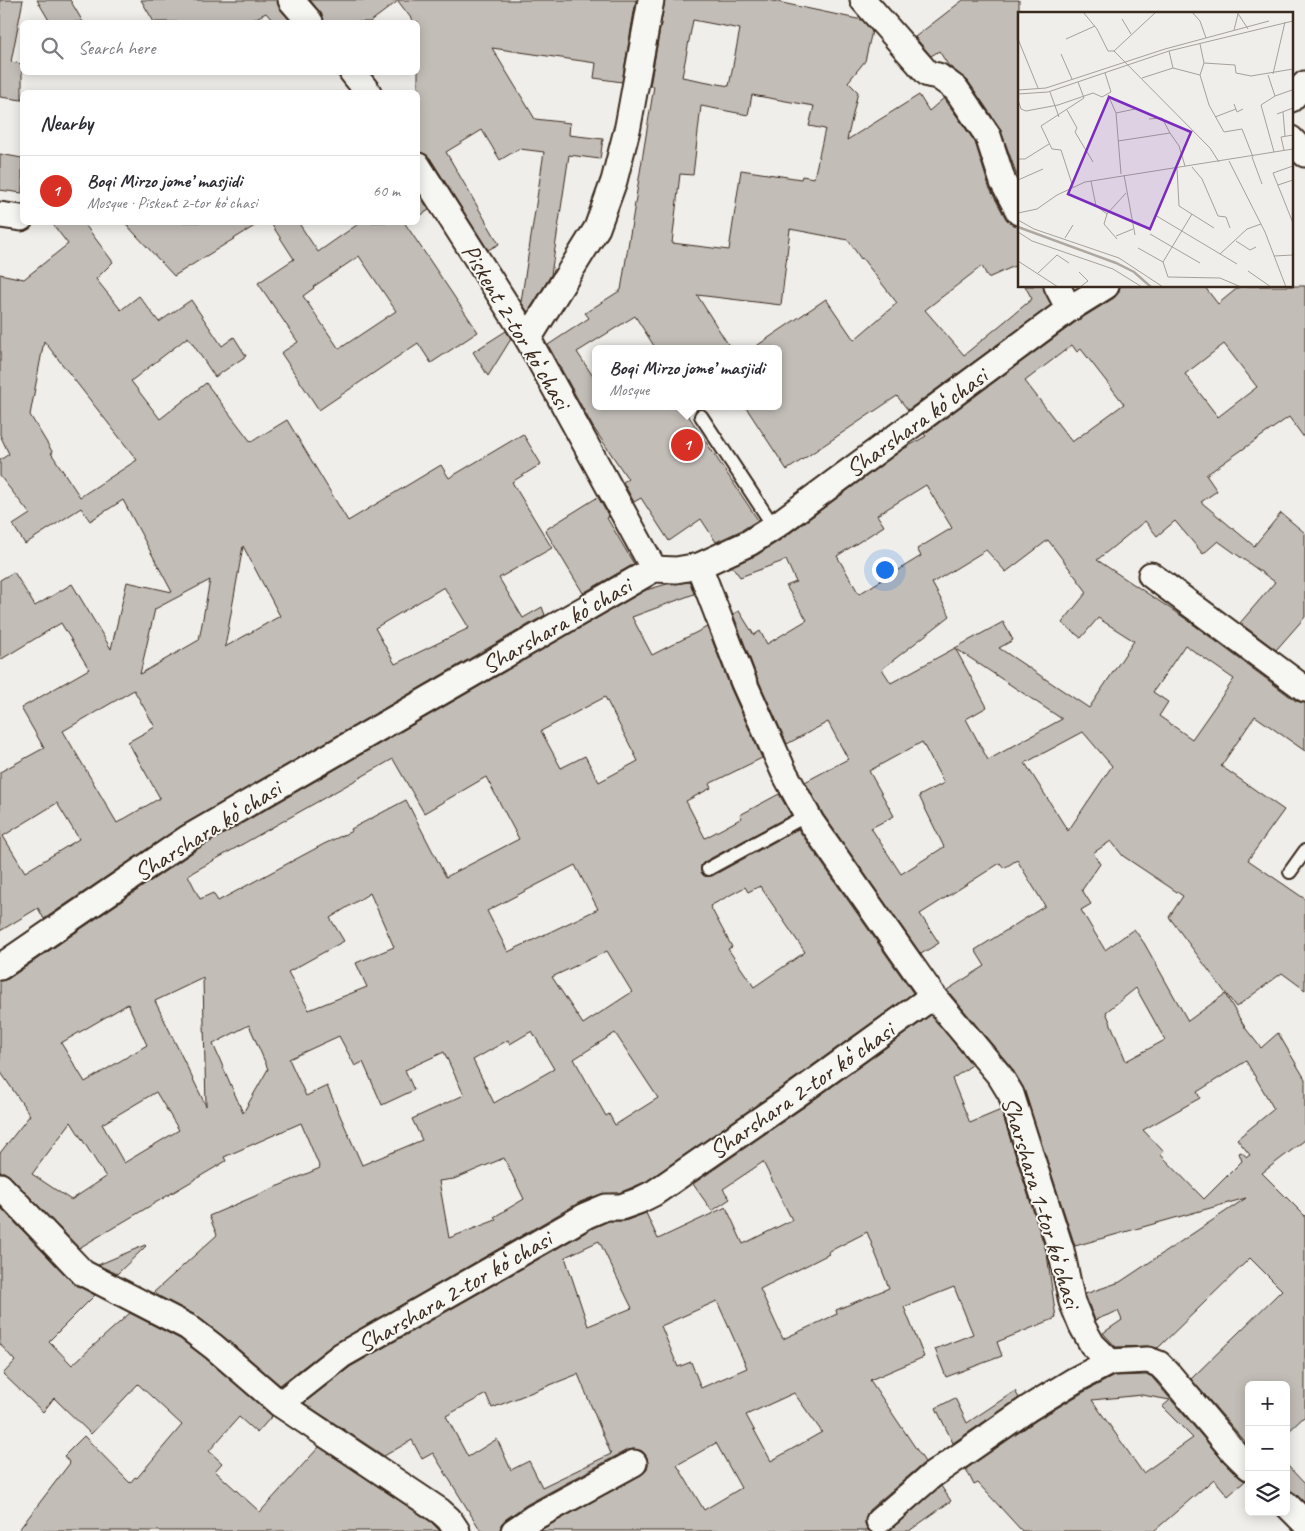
<!DOCTYPE html>
<meta charset="utf-8">
<style>
body{margin:0;font-family:Caveat,sans-serif;background:#f2f2f3;color:#2b2b33}
.controls{position:absolute;right:15px;bottom:15px;display:grid;overflow:hidden;border-radius:8px;box-shadow:0 2px 12px #0003}
.controls button{width:45px;height:45px;display:grid;place-items:center;padding:0;border:0;border-bottom:1px solid #e1e1e2;background:#fff;color:#2b2b33;font:25px sans-serif}
.you{position:absolute;left:884px;top:569px;width:18px;height:18px;margin:-12px;border:4px solid #fff;border-radius:50%;background:#1a73e8;box-shadow:0 0 0 8px #1a73e833}
.badge{display:grid;place-items:center;width:32px;height:32px;border-radius:50%;background:#d93025;color:#fff;font-size:16px;font-weight:700}
.pin{position:absolute;translate:-50% -50%;border:2px solid #fff;box-shadow:0 1px 5px #0006}
.popup{position:absolute;left:592px;top:345px;width:190px;height:65px;box-sizing:border-box;display:grid;place-content:center;border-radius:8px;background:#fff;filter:drop-shadow(0 1px 4px #0005);font-size:16px;white-space:nowrap;color:#7c7c81}
.popup b{font-size:19px;color:#2b2b33}
.popup::after{content:'';position:absolute;left:50%;top:100%;margin-left:-10px;border:10px solid transparent;border-top-color:#fff}
.list{margin:0;padding:0;list-style:none}
h2{display:flex;justify-content:space-between;align-items:center;height:65px;margin:0;padding:0 20px;font-size:21px}
h2 small{font-size:16px;font-weight:400;color:#7c7c81}
.list li{display:grid;grid-template-columns:32px 1fr auto;gap:15px;align-items:center;box-sizing:border-box;height:70px;padding:0 20px;border-top:1px solid #e1e1e2}
.list b{display:block;font-size:19px;white-space:nowrap}
.list p{margin:0;font-size:16px;white-space:nowrap;color:#7c7c81}
.list em{font-size:16px;font-style:normal;color:#7c7c81}
.icon{flex:none;width:28px;height:28px;fill:none;stroke:currentColor;stroke-width:2;stroke-linecap:round;stroke-linejoin:round}
.map{position:relative;flex:none;width:1305px;height:1531px;overflow:hidden}
.search{position:absolute;background:#fff;box-shadow:0 2px 12px #0003;left:20px;top:20px;width:400px;height:55px;display:flex;align-items:center;gap:12px;box-sizing:border-box;padding:0 18px;border-radius:8px;color:#7c7c81;font-size:19px}
.panel{position:absolute;background:#fff;box-shadow:0 2px 12px #0003;left:20px;top:90px;width:400px;height:135px;border-radius:8px}
.map>svg:first-child{display:block}
.building{fill:#c2bdb7;stroke:#3b2a1e;fill-rule:evenodd}
.lines{fill:none;stroke-linecap:round;stroke-linejoin:round}
.lane-casing{stroke:#3b2a1e;stroke-width:16}
.street-casing{stroke:#3b2a1e;stroke-width:29}
.lane{stroke:#f6f6f2;stroke-width:12}
.street{stroke:#f6f6f2;stroke-width:25}
.labels{text-anchor:middle;stroke-width:4;stroke-linejoin:round;paint-order:stroke}
.street-label{font-size:25px;fill:#3b2a1e;stroke:#f6f6f2}
.inset-river{fill:none;stroke:#afa8a1;stroke-width:2.5}
.inset-road{fill:none;stroke:#a7a098;stroke-width:1}
.view{fill:#7b2cbf;fill-opacity:0.15;stroke:#7b2cbf;stroke-width:2.5}
.inset-edge{fill:none;stroke:#3b2a1e;stroke-width:2.5}
</style>
<div class="map">
<svg width="1305" height="1531" viewBox="0 0 1305 1531">
<rect width="100%" height="100%" fill="#efeeea"/>
<filter id="ink" filterUnits="userSpaceOnUse"><feTurbulence type="fractalNoise" baseFrequency=".02" numOctaves="2"/><feDisplacementMap in="SourceGraphic" scale="10" xChannelSelector="R" yChannelSelector="G"/><feConvolveMatrix kernelMatrix="1 2 1 2 8 2 1 2 1" color-interpolation-filters="sRGB"/></filter>
<g filter="url(#ink)">
<g class="building">
<polygon points="0,0 23,0 11,62 22,64 22,100 0,97"/>
<polygon points="37,0 70,0 83,22 50,22"/>
<polygon points="141,0 277,0 280,9 291,22 274,22 266,13 248,22 154,22"/>
<polygon points="310,0 636,0 622,82 594,78 596,63 492,48 535,119 570,123 569,135 603,139 600,159 569,155 551,275 528,312 521,302 544,152 520,149 520,148 500,160 482,130 446,152 499,244 488,250 430,158 425,154 418,152 418,22 414,22 398,1 370,22 324,22 321,13"/>
<path d="M665 0H768L862 20 872 31 865 61 848 82 858 92 847 140 919 95 929 111 944 98 975 142 989 187 1006 219 1012 224 1019 226V264L988 278 982 266 925 310 964 355 1032 299 1025 286H1043L1051 305 908 410 897 396 787 470 745 406H778V349H752L826 299 854 340 897 303 862 258 861 259 848 240 790 229 781 305 697 295 731 349H656L635 316 577 352 596 381V406H682L758 520 742 530 716 542 701 519 669 541 641 498 634 502 623 482 628 479 593 427 548 345 589 318 585 313 621 290 654 86H650ZM693 20 740 29 729 86 682 77ZM752 95 814 106 809 126 825 129 814 178 802 176 801 179 741 170 729 250 672 243 680 174 693 175 701 106 748 115Z"/>
<polygon points="963,0 1019,0 1019,181 1000,128 968,81 948,65 939,51 931,56 915,37"/>
<polygon points="0,154 22,158 22,193 0,190"/>
<polygon points="418,192 429,210 418,217"/>
<path d="M51 222H83L113 262 96 279 121 310 139 296 159 322 191 300 222 346 234 337 246 356 215 377 188 337 131 381 160 419 206 383 251 442 287 420 348 521 441 465 449 478 523 434 541 464 512 482 552 548 499 578 523 618 542 607 545 615 181 826 44 919 38 908 0 931V772L44 748 21 708 89 669 61 623 0 660V580L14 572 35 606 72 584 111 649 127 582 172 592 123 500 90 521 81 508 25 544 13 525 30 514 0 476V460L9 454 0 435V274L24 279 68 244ZM44 341 137 460 80 497 51 453H53L30 415ZM243 546 280 616 225 647ZM210 580 199 640 140 674 155 609ZM444 587 469 628 395 664 375 628ZM134 690 155 727 128 742 160 798 117 823 63 731ZM57 803 79 839 25 872 3 836Z"/>
<polygon points="124,222 261,222 174,276"/>
<path d="M270 222H298L318 252 361 222H404L478 332 431 363 418 343 319 410 281 353 298 342 258 283 294 259ZM359 256 396 311 339 349 303 296 314 288 313 287Z"/>
<path d="M1120 286H1204L1218 304 1240 286H1305V439L1289 417 1206 475 1217 491 1201 502 1254 546 1281 513 1305 533V617L1276 650 1240 623 1275 582 1218 541 1203 554 1175 521 1157 536 1145 521 1097 560 1186 619 1296 701 1305 703V751L1255 716 1221 766 1284 810 1248 860 1305 899V990L1282 973 1236 1007 1169 917 1183 896 1123 856 1111 841 1093 853 1100 864 1082 890 1091 904 1081 910 1105 950 1134 929 1144 943 1188 1021 1225 994 1246 1029 1261 1048 1278 1033 1305 1079V1140L1262 1173 1305 1216V1416L1286 1434V1385H1249V1446L1191 1379 1282 1290 1250 1258 1158 1348 1147 1346 1116 1347 1103 1333 1122 1320 1118 1311 1095 1320 1085 1294 1120 1282 1246 1198 1075 1246 1023 1087 1011 1067 947 990 985 966 975 950 1045 906 1017 860 1004 868 1000 863 920 914 939 943 921 954 823 814 805 782 848 759 828 722 787 744 757 677 733 614 739 611 754 635 760 631 767 644 807 620 786 586 796 582 786 560 740 577 732 566 757 555 782 539 902 450 926 436 924 434 1077 321 1114 298 1118 293ZM1224 344 1257 387 1218 417 1185 374ZM1072 345 1077 352 1081 349 1124 404 1072 442 1025 381ZM926 485 952 528 917 549 921 556 859 594 837 556 884 526 877 515ZM1048 540 1087 592 1062 623 1081 638 1098 618 1134 641 1089 708 999 648 1013 640 1003 622 955 648 1062 719 988 760 966 719 987 707 955 648 891 683 882 669 950 616 932 583 986 550 1006 572ZM1185 645 1234 679 1192 739 1159 716 1168 702 1153 692ZM1083 732 1112 766 1068 831 1025 763ZM922 742 944 783 919 796 944 847 901 874 871 828 894 816 869 771ZM1136 988 1165 1040 1126 1061 1106 1012ZM1246 1061 1274 1109 1237 1139 1250 1155 1247 1157 1241 1152 1239 1153 1242 1161 1204 1199 1161 1155 1164 1152 1143 1130 1200 1098 1197 1092Z"/>
<polygon points="506,331 511,339 488,376 473,352"/>
<polygon points="598,497 609,517 607,518 634,564 583,593 545,530"/>
<path d="M690 582 694 594 632 617 652 655 707 627 731 689 762 758 709 784 711 788 686 801 705 838 742 818 740 815 779 794 791 815 704 862 701 865V872L704 876H712L798 829 913 993 788 1083 647 1181 619 1193 601 1194 580 1202 335 1343 280 1385 223 1336 197 1316 153 1293 217 1235 209 1216 320 1168 301 1123 224 1157 226 1161 79 1248 10 1176 4 1172H0V1153L30 1115 0 1071V981L8 979 196 850 646 590 667 584ZM605 697 638 761 599 782 585 756 561 768 541 731ZM393 759 424 813 486 777 519 839 446 877 406 800 351 829 352 831 324 844 218 901 213 893 200 899 188 875ZM575 865 598 909 508 952 487 911ZM760 886 805 952 754 987 728 949 732 947 710 906 745 887 748 892ZM370 893 394 947 356 963 367 987 309 1010 288 972 344 941 330 918ZM607 951 632 992 583 1024 552 977ZM203 978 204 1024 206 1106 155 1001ZM128 1004 147 1045 85 1082 61 1043ZM249 1025 268 1069 243 1113 213 1044ZM532 1031 554 1069 494 1103 473 1060 508 1040 510 1044ZM615 1033 658 1098 615 1125 609 1114 606 1116 574 1059ZM339 1036 355 1066 363 1062 382 1105 414 1090 405 1070 444 1052 464 1095 412 1119 422 1140 362 1165 327 1086 306 1096 289 1059ZM156 1092 179 1130 124 1163 102 1124ZM71 1122 106 1177 71 1200 32 1174ZM504 1158 524 1199 494 1217 496 1220 449 1238 439 1181 454 1179Z"/>
<path d="M931 1015 972 1065 952 1079 970 1123 1001 1110 1047 1254 1056 1318 997 1342 1002 1356 946 1377 935 1349 973 1334 954 1287 904 1307 924 1357 870 1380 925 1462 869 1510 866 1516 865 1523 869 1531H539L641 1475 646 1471 648 1464 647 1457 642 1451 634 1449 627 1450 526 1505 506 1519 501 1524 500 1531H481L433 1453 422 1459 412 1440 384 1456 304 1403 350 1367 593 1228 609 1221H625L646 1213 658 1239 726 1207 743 1244 792 1220 763 1162 723 1189 730 1199 712 1211 693 1184 804 1107ZM867 1232 889 1288 836 1310 837 1314 783 1339 760 1289 829 1254 828 1252ZM599 1241 632 1308 588 1326 565 1257ZM717 1301 747 1368 701 1388 691 1362 678 1367 661 1326ZM578 1374 611 1454 542 1487 529 1461 511 1470 497 1439 468 1457 446 1416 486 1394 492 1408ZM794 1393 822 1432 771 1461 746 1415ZM716 1443 741 1488 704 1510 677 1465Z"/>
<polygon points="0,1207 73,1283 95,1295 49,1341 72,1365 130,1313 180,1339 205,1358 272,1416 257,1433 239,1417 209,1451 222,1463 215,1471 260,1512 319,1447 431,1522 440,1531 18,1531 70,1463 64,1456 84,1436 130,1483 135,1477 137,1478 182,1425 138,1384 91,1434 54,1398 43,1412 3,1374 15,1361 0,1344"/>
<polygon points="145,1245 146,1246 117,1274 98,1265"/>
<path d="M1146 1375 1151 1376 1156 1382 1223 1461 1239 1477 1245 1481 1228 1496 1214 1479 1154 1531H1022L978 1483 974 1485 966 1469 1037 1420 1082 1393 1114 1376ZM1142 1395 1170 1400 1162 1407 1193 1438 1143 1473 1092 1400Z"/>
<polygon points="1015,1391 1019,1398 953,1443 936,1408 955,1398 967,1423"/>
<polygon points="1286,1464 1305,1484 1305,1503 1296,1494 1286,1490"/>
<polygon points="941,1486 951,1501 909,1531 889,1531"/>
</g>
<g class="lines">
<g class="lane-casing">
<g id="lane">
<polyline points="701,416 774,527"/>
<polyline points="708,869 807,815"/>
<polyline points="1290,872 1305,851"/>
</g>
</g>
<g class="street-casing">
<g id="street">
<polyline points="291,0 310,22"/>
<polyline points="863,0 928,74 938,76 956,89 988,136 1003,182 1019,212"/>
<polyline points="352,72 368,92"/>
<polyline points="1291,99 1305,84"/>
<polyline points="1291,139 1305,154"/>
<polyline points="418,166 528,339 654,569"/>
<polyline points="0,215 21,218"/>
<polyline points="1057,286 1069,309"/>
<polyline points="528,339 597,228 614,181 628,126 651,0"/>
<polyline points="699,566 744,683 784,772 811,822 933,996 1000,1076 1011,1094 1061,1250 1072,1302 1082,1326 1092,1344 1110,1362"/>
<polyline points="1151,575 1305,689"/>
<polyline points="0,967 188,838 654,569 676,570 699,566 749,543 774,527 1069,309 1106,286"/>
<polyline points="0,1186 83,1273 188,1327 214,1347 280,1404 342,1355 587,1215 606,1207 621,1207 638,1201 654,1193 796,1095 933,996"/>
<polyline points="280,1404 440,1511 449,1519 457,1531"/>
<polyline points="1286,1504 1305,1523"/>
<polyline points="879,1521 931,1476 1029,1408 1075,1380 1110,1362 1148,1360 1159,1364 1167,1372 1234,1452 1249,1467"/>
<polyline points="514,1531 533,1518 634,1463"/>
</g>
</g>
<use href="#lane" class="lane"/>
<use href="#street" class="street"/>
</g>
</g>
<g class="labels">
<g class="street-label">
<text transform="translate(517 326) rotate(59)" y="9">Piskent 2-tor koʻchasi</text>
<text transform="translate(916 422) rotate(-36)" y="9">Sharshara koʻchasi</text>
<text transform="translate(556 625) rotate(-30)" y="9">Sharshara koʻchasi</text>
<text transform="translate(207 830) rotate(-32)" y="9">Sharshara koʻchasi</text>
<text transform="translate(801 1090) rotate(-35)" y="9">Sharshara 2-tor koʻchasi</text>
<text transform="translate(1042 1202) rotate(73)" y="9">Sharshara 1-tor koʻchasi</text>
<text transform="translate(454 1291) rotate(-30)" y="9">Sharshara 2-tor koʻchasi</text>
</g>
</g>
<g transform="translate(1018 12)">
<rect width="275" height="275" fill="#efeeea"/>
<path class="inset-river" d="M0 215 98 251 116 260 133 275"/>
<path class="inset-road" d="M65 0 79 17 90 39H96M174 0 182 9 188 26M219 0 230 17M104 7 113 22M216 18 220 2M0 27 20 76M48 27 77 14M182 32 186 51M96 39 192 136 201 150M96 39 138 0M151 39 155 56M43 42 54 67M186 51 182 63 191 93 206 120 224 117 235 145M186 51 217 53 218 61 233 64 275 57M255 62 267 10M250 63 257 84 243 93 256 140M124 66 155 56 182 63M0 78 28 76 147 37 251 9M32 80 41 105M0 82 30 80 151 39 275 9M90 83 98 101M257 84 274 78M0 88 3 97 8 99 40 93 75 81 84 85 93 80 87 61M216 92 219 100 225 97M49 98 59 116 57 120 75 150M265 100 267 124M98 101 103 162M98 101 117 97M259 102 275 96M197 105 218 97M131 107 144 106 152 121M100 129 152 121 161 134 167 154M266 138 263 125 275 123M234 145 244 172M0 147H7L31 132M211 149 247 220 268 275M275 154 255 161 275 211M174 155 184 167 200 204 208 205 212 216M159 156 161 194 196 216M106 163 117 223M0 168 25 157M73 169 78 194 89 202 86 212 99 227M260 173 275 168M55 175 43 138 34 137 23 114 66 86 60 70M0 201 19 197 39 183 67 170 275 137M89 202 108 181M137 203 219 252M0 208 16 217 101 246 145 275M0 220 14 229 95 257 124 275M132 222 182 251M98 224 115 217M47 226 55 213M218 229 232 238 238 235M120 236 145 250 150 265 202 266 223 275M202 242 229 217 243 212M256 244 275 243M0 249 40 275M145 250 174 202M230 259 253 275M61 260 70 269 62 275M20 261 39 243 51 251"/>
<path class="view" d="M91 85 173 120 132 217 50 182Z"/>
<rect width="275" height="275" class="inset-edge"/>
</g>
</svg>
<div class="controls">
<button>+</button>
<button>−</button>
<button><svg class="icon" aria-label="layers" viewBox="0 0 24 24"><path d="M12 4l9 5-9 5-9-5zM3 14l9 5 9-5"/></svg></button>
</div>
<div class="you"></div>
<div class="pin badge" style="left:687px;top:445px">1</div>
<div class="popup"><b>Boqi Mirzo jome’ masjidi</b>Mosque</div>
<div class="search"><svg class="icon" aria-label="search" viewBox="0 0 24 24"><circle cx="10" cy="10" r="6"/><path d="M15 15l6 6"/></svg>Search here</div>
<section class="panel">
<h2>Nearby<small></small></h2>
<ul class="list">
<li><span class="badge">1</span><div><b>Boqi Mirzo jome’ masjidi</b><p>Mosque · Piskent 2-tor koʻchasi</p></div><em>60 m</em></li>
</ul>
</section>
</div>
